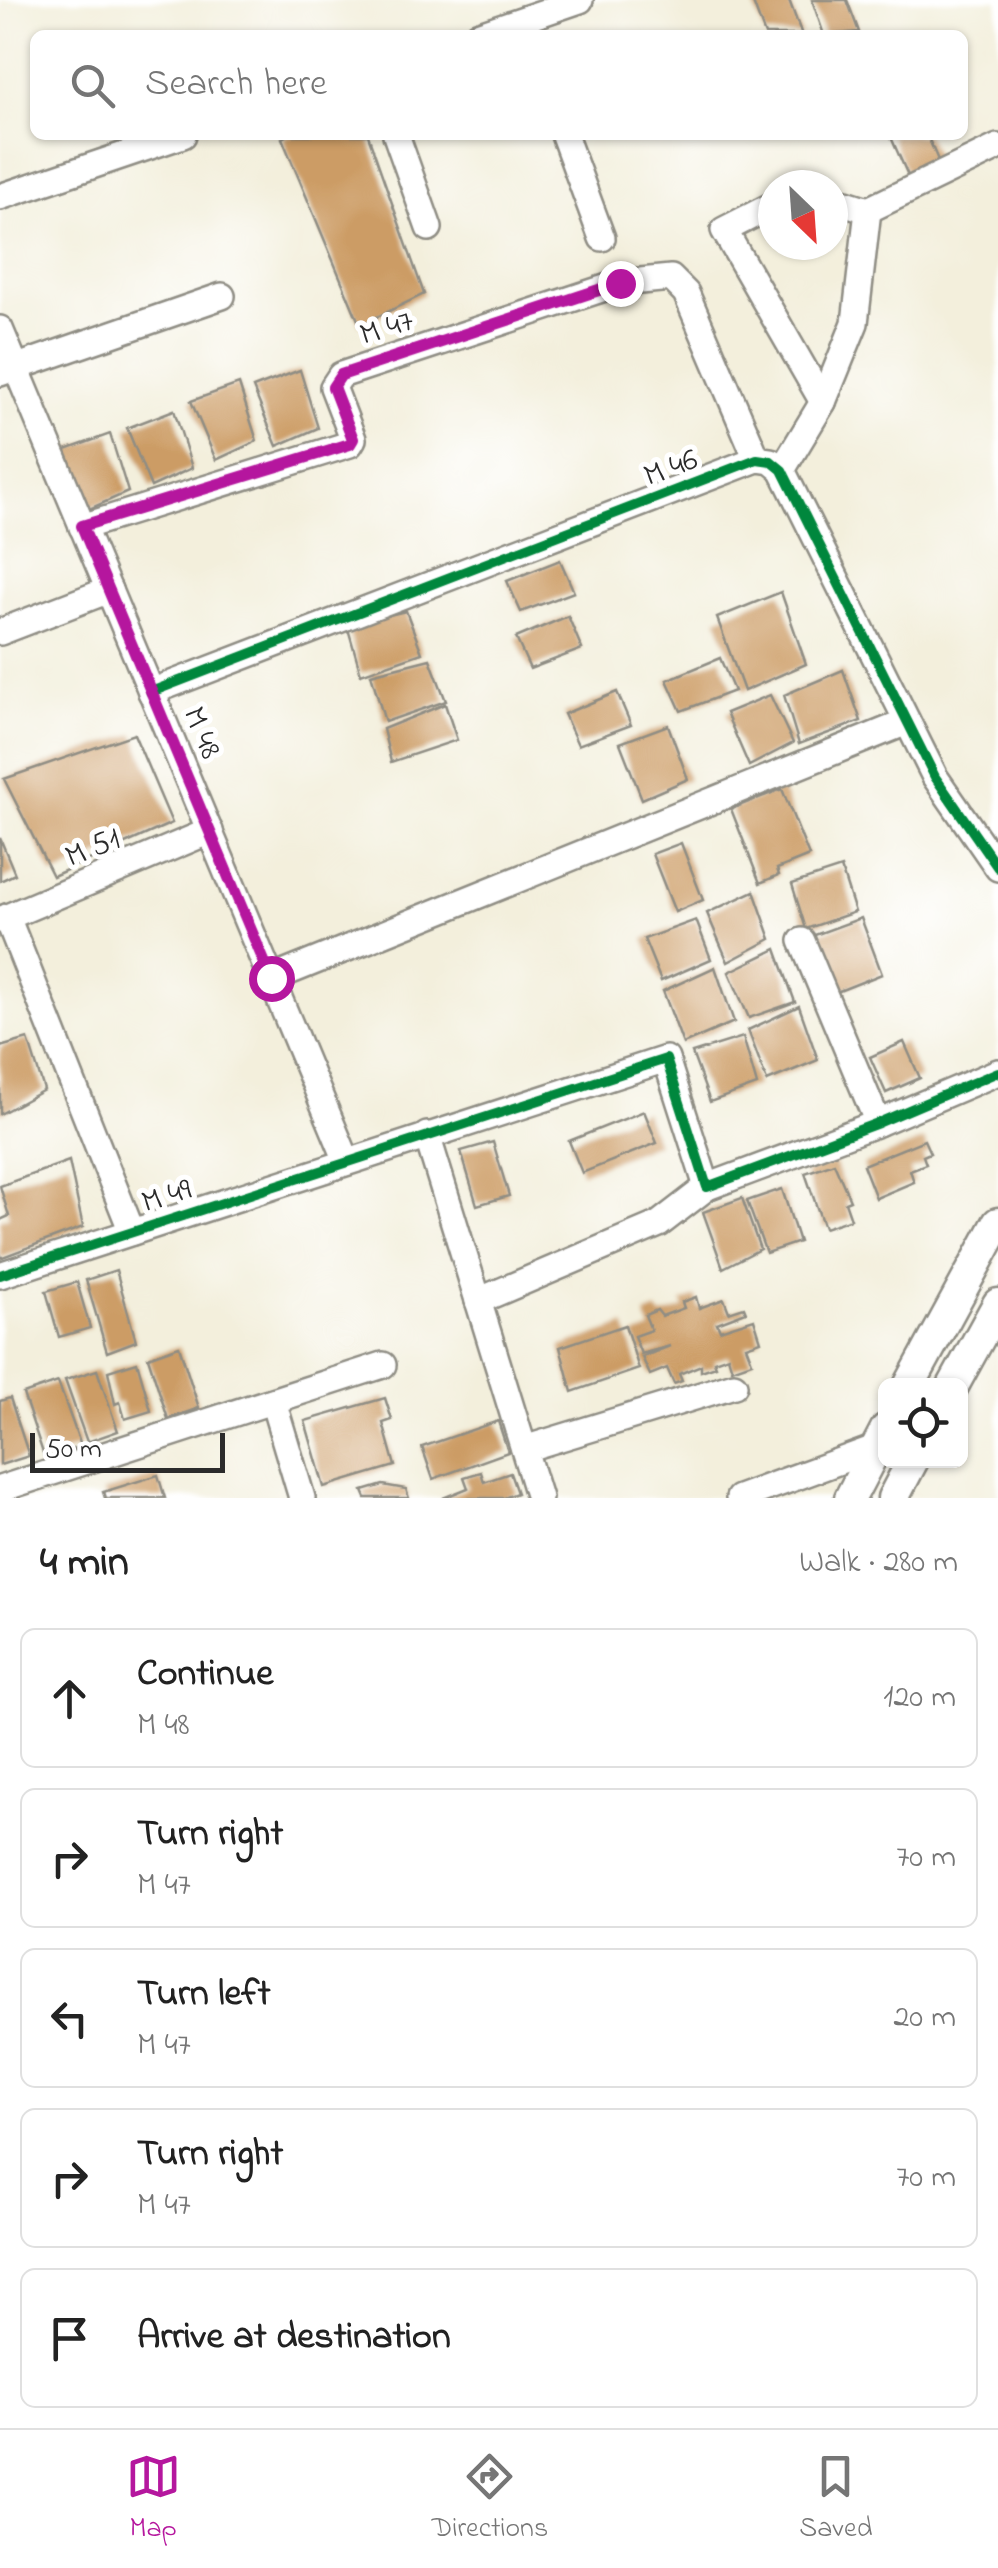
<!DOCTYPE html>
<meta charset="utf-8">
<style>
body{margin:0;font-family:"Indie Flower",sans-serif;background:#f6f6f6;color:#222}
.controls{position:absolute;right:30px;bottom:30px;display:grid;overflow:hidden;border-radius:15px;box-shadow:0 2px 8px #0004}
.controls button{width:90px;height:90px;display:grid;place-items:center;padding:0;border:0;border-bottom:2px solid #e0e0e0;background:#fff;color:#222;font:50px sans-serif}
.compass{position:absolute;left:758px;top:170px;width:90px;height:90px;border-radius:50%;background:#fff;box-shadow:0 2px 8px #0004;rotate:155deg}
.scale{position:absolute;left:30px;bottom:25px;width:195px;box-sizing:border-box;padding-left:10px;border:5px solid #2b2b2b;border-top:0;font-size:28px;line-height:35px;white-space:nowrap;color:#2b2b2b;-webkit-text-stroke:8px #fff;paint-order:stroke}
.stop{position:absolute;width:30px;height:30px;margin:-22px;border:8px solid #b5179e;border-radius:50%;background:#fff}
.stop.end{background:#b5179e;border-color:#fff;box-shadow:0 2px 10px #0008}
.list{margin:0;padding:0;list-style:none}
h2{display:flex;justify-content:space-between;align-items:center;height:130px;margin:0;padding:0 40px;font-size:42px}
h2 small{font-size:32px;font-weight:400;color:#767676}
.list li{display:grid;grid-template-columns:65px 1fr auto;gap:30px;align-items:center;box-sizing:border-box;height:140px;margin:0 20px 20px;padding:0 20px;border:2px solid #e0e0e0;border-radius:15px}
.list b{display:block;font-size:38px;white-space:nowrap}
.list p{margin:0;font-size:32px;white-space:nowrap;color:#767676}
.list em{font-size:32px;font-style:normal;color:#767676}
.icon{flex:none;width:55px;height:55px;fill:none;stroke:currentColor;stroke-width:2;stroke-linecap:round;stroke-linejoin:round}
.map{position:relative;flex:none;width:998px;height:1498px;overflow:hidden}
.search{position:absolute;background:#fff;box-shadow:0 2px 8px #0004;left:30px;right:30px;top:30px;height:110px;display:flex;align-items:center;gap:25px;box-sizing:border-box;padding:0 35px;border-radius:15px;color:#767676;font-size:38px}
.sheet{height:930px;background:#fff}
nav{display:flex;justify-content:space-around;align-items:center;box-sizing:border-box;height:140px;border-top:2px solid #e0e0e0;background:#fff;font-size:28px;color:#767676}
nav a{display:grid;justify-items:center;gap:5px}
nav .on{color:#b5179e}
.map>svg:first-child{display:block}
.building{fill:#cc9c65}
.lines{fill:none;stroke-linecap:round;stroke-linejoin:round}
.minor-casing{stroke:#8f8d84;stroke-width:30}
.tertiary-casing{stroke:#8f8d84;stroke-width:35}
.minor{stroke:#fff;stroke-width:25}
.tertiary{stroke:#fff;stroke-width:30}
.cycleway-casing{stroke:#fff;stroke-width:16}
.cycleway{stroke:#00873e;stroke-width:10}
.route{stroke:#b5179e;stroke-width:12}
.labels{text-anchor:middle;stroke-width:10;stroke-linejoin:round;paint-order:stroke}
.street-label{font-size:32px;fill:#2b2b2b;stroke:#fff}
</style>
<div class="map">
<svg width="998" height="1498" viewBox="0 0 998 1498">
<rect width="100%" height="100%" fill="#fff"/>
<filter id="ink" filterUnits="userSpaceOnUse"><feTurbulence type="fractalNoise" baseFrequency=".01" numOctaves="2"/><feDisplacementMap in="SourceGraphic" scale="20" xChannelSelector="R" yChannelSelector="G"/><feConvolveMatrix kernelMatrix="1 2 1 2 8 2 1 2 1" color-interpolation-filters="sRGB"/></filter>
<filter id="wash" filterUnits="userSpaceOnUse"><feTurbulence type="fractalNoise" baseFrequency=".0048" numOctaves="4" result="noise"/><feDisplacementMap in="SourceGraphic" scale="40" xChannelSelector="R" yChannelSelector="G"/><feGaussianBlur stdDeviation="2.25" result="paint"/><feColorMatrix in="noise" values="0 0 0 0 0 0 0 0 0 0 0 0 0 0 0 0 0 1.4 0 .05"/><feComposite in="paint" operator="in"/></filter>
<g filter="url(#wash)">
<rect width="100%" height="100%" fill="#f3efdc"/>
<g id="blocks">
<g class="building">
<polygon points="752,0 789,0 802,35 765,35"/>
<polygon points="812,0 847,0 859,32 824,35"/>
<polygon points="288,135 368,135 424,294 360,325 282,138"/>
<polygon points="890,135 927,135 941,167 910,180"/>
<polygon points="300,370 318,428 277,446 253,388"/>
<polygon points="239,384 257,441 216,460 191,401"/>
<polygon points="174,410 192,468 151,487 127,428"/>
<polygon points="110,434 128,492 87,510 63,451"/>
<polygon points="560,560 574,592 521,612 507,581"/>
<polygon points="781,592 806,664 744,691 717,618"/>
<polygon points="406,611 422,653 361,674 347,625"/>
<polygon points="568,616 582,649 530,669 516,638"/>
<polygon points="720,658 734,691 681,711 667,680"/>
<polygon points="430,659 446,701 385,722 371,674"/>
<polygon points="843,670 861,721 799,744 784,695"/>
<polygon points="617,692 631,725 578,745 564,714"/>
<polygon points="770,695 793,743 749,766 726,713"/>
<polygon points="445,704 457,740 391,762 383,729"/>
<polygon points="668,725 688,779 642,799 620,743"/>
<polygon points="134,734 172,823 53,876 4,779"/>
<polygon points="782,789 809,856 777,869 779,875 760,883 731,809"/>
<polygon points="0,838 15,874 0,881"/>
<polygon points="681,843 703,900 675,912 652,854"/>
<polygon points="841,868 855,912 806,929 792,884"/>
<polygon points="754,891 771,939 728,962 707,913"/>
<polygon points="861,918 882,974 834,993 812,936"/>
<polygon points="696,920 711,959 661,981 644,939"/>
<polygon points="776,949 795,1002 749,1018 729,972"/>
<polygon points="715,967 734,1022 683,1044 663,991"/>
<polygon points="799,1006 818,1060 767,1081 748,1030"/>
<polygon points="743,1037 757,1085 710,1102 692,1053"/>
<polygon points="28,1039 44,1090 0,1114 0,1047"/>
<polygon points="904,1042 920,1078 886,1093 870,1057"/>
<polygon points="644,1111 657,1143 582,1173 569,1141"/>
<polygon points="924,1140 930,1153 923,1156 926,1164 910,1170 914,1182 876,1198 863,1165"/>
<polygon points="493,1142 509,1196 477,1205 461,1151"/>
<polygon points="69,1161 83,1227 0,1258 0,1220 9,1216 0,1186"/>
<polygon points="834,1163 850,1200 845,1202 851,1219 824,1228 805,1173"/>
<polygon points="782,1189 799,1242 766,1253 747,1201"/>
<polygon points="742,1198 760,1249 723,1268 703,1212"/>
<polygon points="116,1270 136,1341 107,1352 86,1280"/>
<polygon points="77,1282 90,1328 59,1337 46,1291"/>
<polygon points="696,1297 699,1308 724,1299 729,1312 744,1307 746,1312 717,1323 720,1330 754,1319 761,1341 746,1346 752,1362 732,1369 728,1356 714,1361 716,1366 701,1371 701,1365 679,1374 682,1381 674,1384 667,1368 650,1375 642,1357 670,1346 641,1354 634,1336 651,1330 645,1315 657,1310 662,1316 684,1308 682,1302"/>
<polygon points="625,1325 639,1369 572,1392 560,1347"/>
<polygon points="179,1346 199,1408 168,1419 148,1357"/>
<polygon points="137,1362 151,1411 125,1419 120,1402 115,1404 108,1371"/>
<polygon points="97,1370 118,1431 87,1442 65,1380"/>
<polygon points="58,1382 81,1446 45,1459 23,1394"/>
<polygon points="10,1398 29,1456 0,1465 0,1401"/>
<polygon points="385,1398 392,1420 383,1423 395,1466 324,1487 305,1421"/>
<polygon points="498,1421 508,1452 433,1479 422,1447"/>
<polygon points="481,1472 484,1482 510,1473 517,1493 504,1498 443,1498 468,1488 464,1477"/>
<polygon points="158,1475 165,1498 105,1498 103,1492"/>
<polygon points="383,1485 406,1489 409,1498 366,1498 363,1491"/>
</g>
</g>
</g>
<g filter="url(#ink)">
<use href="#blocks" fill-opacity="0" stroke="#8f8d84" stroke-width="2.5"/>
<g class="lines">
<g class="minor-casing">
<g id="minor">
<polyline points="477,35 580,0"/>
<polyline points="396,135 429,228"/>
<polyline points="564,135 602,238"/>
<polyline points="0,197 183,135"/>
<polyline points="833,199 868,210 998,147"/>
<polyline points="773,205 724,230 823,402 855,323 868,210"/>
<polyline points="0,329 347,1161"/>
<polyline points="0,373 222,296"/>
<polyline points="782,470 823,402"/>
<polyline points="82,527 350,444 353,439 333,387 341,375 620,283 671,278 686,293 757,459"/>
<polyline points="0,632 109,590"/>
<polyline points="151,692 757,459 771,461 782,470 935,777 998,868"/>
<polyline points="7,917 132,1232"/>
<polyline points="0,920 210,831"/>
<polyline points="802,941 878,1123"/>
<polyline points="271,979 907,722"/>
<polyline points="427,1135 539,1498"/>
<polyline points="0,1275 666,1059 707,1187 878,1123 998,1072"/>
<polyline points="478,1301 659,1224 707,1187"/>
<polyline points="273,1401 302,1498"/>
<polyline points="524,1449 734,1385"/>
<polyline points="0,1489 383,1365"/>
<polyline points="739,1498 875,1448"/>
</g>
</g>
<g class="tertiary-casing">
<g id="tertiary">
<polyline points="909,1386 998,1223"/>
<polyline points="953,1386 998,1304"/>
<polyline points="850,1498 886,1429"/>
<polyline points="893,1498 913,1460"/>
</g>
</g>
<use href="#minor" class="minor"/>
<use href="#tertiary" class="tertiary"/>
<g class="cycleway-casing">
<g id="cycleway">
<polyline points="151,692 757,459 771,461 782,470 935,777 998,868"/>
<polyline points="0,1275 666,1059 707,1187 878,1123 998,1072"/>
</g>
</g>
<use href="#cycleway" class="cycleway"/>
</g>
</g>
<g class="lines" filter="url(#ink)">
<polyline class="route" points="271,978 82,526 350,444 353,439 333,387 341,375 620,283"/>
</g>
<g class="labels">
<g class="street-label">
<text transform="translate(386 326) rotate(-18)" y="11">M 47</text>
<text transform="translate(670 466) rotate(-21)" y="11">M 46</text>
<text transform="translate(204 732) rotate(67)" y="11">M 48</text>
<text transform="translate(92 846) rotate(-23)" y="11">M 51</text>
<text transform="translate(166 1194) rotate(-18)" y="11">M 49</text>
</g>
</g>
</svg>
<div class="controls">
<button><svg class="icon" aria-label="locate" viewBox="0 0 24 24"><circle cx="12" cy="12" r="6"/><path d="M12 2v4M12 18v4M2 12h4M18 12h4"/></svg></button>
</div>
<svg class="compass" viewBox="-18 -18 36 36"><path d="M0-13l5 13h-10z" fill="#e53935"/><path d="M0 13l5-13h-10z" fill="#767676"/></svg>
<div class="scale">50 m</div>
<div class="stop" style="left:271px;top:978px"></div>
<div class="stop end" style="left:620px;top:283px"></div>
<div class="search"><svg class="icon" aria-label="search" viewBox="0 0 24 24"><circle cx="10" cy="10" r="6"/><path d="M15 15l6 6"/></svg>Search here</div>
</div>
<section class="sheet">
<h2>4 min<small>Walk · 280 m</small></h2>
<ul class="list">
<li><svg class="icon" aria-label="ahead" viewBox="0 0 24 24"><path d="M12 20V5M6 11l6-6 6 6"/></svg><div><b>Continue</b><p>M 48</p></div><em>120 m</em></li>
<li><svg class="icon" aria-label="right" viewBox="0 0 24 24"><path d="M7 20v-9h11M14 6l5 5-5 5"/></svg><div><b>Turn right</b><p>M 47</p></div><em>70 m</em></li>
<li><svg class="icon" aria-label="left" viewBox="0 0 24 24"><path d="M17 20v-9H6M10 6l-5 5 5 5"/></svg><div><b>Turn left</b><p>M 47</p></div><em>20 m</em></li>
<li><svg class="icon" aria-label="right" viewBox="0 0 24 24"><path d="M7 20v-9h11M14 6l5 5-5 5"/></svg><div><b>Turn right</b><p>M 47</p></div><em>70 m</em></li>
<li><svg class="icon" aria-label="arrive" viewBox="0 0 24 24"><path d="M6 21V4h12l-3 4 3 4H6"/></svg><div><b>Arrive at destination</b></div></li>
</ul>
</section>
<nav>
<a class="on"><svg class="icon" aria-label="map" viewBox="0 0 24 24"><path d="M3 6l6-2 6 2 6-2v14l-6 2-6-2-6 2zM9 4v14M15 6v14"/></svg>Map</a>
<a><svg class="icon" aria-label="directions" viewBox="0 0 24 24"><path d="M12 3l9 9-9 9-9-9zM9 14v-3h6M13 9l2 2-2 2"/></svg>Directions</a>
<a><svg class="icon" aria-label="saved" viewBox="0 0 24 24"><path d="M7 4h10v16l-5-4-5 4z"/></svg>Saved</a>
</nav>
